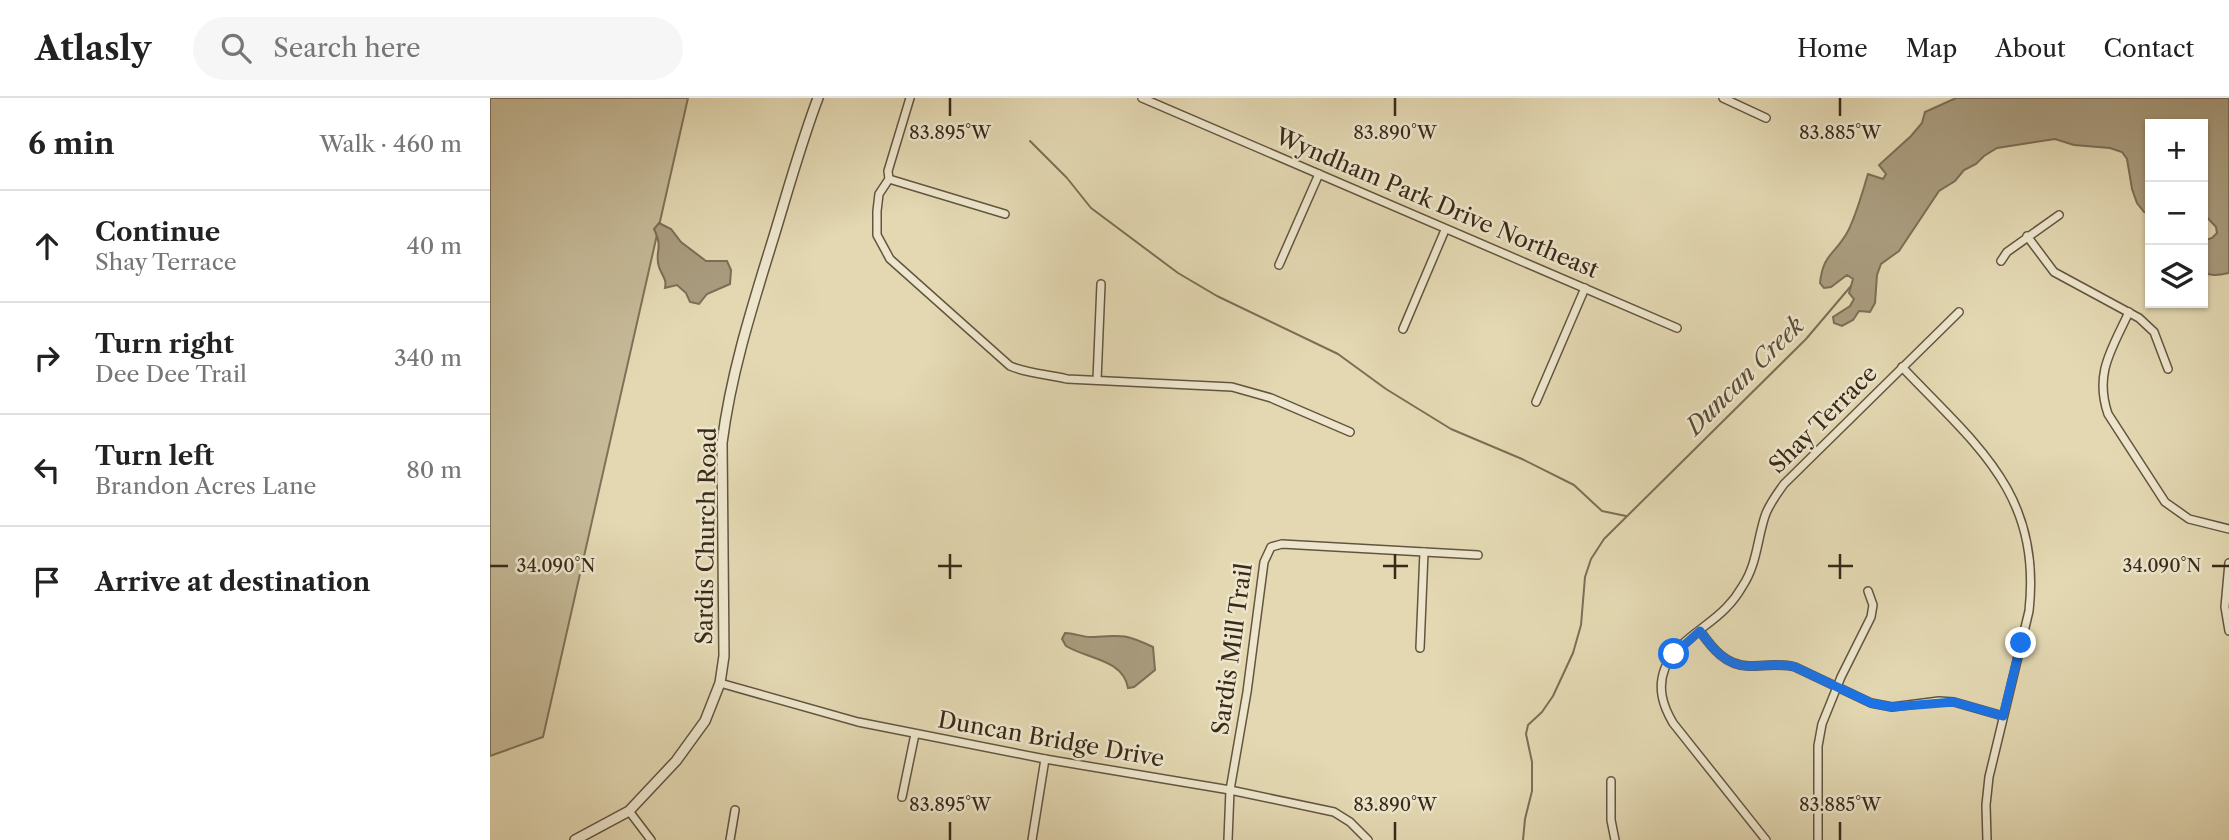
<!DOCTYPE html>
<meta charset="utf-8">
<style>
body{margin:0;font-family:"Libre Caslon Text",serif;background:#f6f6f6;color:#222}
.controls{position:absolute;right:21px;top:21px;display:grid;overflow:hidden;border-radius:0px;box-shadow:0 2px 5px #0004}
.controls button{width:63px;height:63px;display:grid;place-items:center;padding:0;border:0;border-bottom:2px solid #e0e0e0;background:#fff;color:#222;font:35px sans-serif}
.stop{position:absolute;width:21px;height:21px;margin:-16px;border:5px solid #1a73e8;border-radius:50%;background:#fff}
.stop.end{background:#1a73e8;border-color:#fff;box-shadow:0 2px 7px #0008}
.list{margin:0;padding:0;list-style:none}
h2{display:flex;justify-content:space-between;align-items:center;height:91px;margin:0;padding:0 28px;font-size:30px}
h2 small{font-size:23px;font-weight:400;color:#767676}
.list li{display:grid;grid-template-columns:46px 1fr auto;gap:21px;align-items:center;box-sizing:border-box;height:112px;padding:0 28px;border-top:2px solid #e0e0e0}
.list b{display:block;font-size:26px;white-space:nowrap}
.list p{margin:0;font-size:23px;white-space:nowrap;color:#767676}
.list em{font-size:23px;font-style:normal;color:#767676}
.icon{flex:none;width:38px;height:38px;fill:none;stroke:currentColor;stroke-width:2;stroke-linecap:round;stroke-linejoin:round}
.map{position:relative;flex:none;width:1739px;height:742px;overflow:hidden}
header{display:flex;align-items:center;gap:42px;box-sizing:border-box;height:98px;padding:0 35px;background:#fff;border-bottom:2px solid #e0e0e0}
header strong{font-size:33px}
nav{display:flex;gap:38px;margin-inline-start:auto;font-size:24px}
.search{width:490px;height:63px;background:#f6f6f6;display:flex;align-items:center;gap:18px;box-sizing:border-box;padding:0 24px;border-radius:38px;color:#767676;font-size:26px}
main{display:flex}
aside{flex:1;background:#fff}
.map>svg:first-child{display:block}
.green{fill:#c6ba98;stroke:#7f7258;stroke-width:2}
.water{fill:#a99c7e;stroke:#7c6e56;stroke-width:2}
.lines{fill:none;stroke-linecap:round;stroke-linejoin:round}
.stream{stroke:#7c6e56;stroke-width:2}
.minor-casing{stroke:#63553f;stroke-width:10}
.tertiary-casing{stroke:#63553f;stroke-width:12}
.minor{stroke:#ede6cd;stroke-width:7}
.tertiary{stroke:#ede6cd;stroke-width:9}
.route{stroke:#1a73e8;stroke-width:9}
.ticks{fill:none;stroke:#382919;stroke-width:2.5}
.labels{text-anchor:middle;stroke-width:5;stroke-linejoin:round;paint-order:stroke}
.street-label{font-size:23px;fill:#382919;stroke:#ede6cd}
.water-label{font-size:24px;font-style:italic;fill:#5a4c37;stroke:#ede6cd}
.ticks-label{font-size:18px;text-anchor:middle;fill:#382919;stroke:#ede6cd;stroke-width:5;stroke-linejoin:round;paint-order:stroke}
</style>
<header>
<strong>Atlasly</strong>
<div class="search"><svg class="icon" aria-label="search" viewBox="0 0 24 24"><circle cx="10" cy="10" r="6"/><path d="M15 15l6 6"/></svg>Search here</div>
<nav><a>Home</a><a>Map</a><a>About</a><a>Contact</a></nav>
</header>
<main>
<aside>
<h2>6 min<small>Walk · 460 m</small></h2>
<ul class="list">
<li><svg class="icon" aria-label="ahead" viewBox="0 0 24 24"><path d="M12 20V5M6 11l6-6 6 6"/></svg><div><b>Continue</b><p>Shay Terrace</p></div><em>40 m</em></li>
<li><svg class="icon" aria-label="right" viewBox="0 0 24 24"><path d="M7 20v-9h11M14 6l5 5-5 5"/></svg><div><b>Turn right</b><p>Dee Dee Trail</p></div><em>340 m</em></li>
<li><svg class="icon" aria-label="left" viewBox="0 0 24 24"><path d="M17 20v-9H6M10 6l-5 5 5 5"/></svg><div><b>Turn left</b><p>Brandon Acres Lane</p></div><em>80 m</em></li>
<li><svg class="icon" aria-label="arrive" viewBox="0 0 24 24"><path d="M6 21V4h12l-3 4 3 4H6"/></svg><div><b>Arrive at destination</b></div></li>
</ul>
</aside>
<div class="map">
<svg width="1739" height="742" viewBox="0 0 1739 742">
<rect width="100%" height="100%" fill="#e3d8b2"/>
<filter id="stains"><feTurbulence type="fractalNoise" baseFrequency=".00286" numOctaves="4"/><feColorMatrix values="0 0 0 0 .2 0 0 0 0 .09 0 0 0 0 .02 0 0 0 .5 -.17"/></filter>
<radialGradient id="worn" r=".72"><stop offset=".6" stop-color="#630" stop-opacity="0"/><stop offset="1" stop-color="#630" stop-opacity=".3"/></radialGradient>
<polygon class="green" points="0,0 198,0 53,639 0,658"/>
<g class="water">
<path d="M1466 0H1739V175C1730 177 1720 179 1713 173V143L1722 140 1727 135 1726 129 1713 115V26H1660V116L1654 114 1647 105 1642 91 1637 61 1632 54 1620 50 1584 47 1565 41 1507 50 1494 58 1486 66 1474 72 1465 83 1449 93 1409 153 1391 166 1387 177 1385 205 1380 214 1369 213 1363 222 1352 228 1344 225 1343 219 1360 208 1364 201 1359 195 1363 181 1357 177 1341 189 1334 190 1330 185C1333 155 1346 156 1358 133 1367 115 1372 95 1378 76L1393 81 1396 76 1389 67 1421 38 1432 25 1435 14Z"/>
<path d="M169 125 181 131 191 144 216 163H237L241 172 240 186 217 196 209 206 200 204 196 195 187 187 175 190C177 181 172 178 169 169 164 153 174 152 164 131Z"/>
<path d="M575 535C585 535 594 540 603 539 633 537 635 536 663 549L665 572 644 589 638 590C633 561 597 561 576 548L572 541Z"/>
</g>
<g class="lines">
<g class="stream">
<polyline points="540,43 577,80 601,110 688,175 727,198 848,256 896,291 961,331 1032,361 1084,387 1112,413 1136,418"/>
<polyline points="1033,742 1035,721 1042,693 1042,664 1036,636 1038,627 1052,614 1063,598 1083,555 1091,527 1095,479 1101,461 1114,441 1316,241 1361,188"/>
</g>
<g class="minor-casing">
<g id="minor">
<path d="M420 0 398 73 399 81 389 96 387 113V137L400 161 520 268C539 276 558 276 577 281L742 289 781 300 860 334"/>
<polyline points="652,0 1187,230"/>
<polyline points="1233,0 1276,20"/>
<polyline points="399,81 515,116"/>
<polyline points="1537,138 1564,174 1649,220 1664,234 1678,271"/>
<polyline points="1511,163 1517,154 1569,117"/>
<polyline points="789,167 829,76"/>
<path d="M1639 214C1622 251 1604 275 1618 316L1675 404 1699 421 1739 431"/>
<polyline points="913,231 955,132"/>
<path d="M1412 269C1486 347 1552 395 1539 513L1499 679 1496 707 1497 742"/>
<polyline points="607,282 611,186"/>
<polyline points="1046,304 1095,190"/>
<polyline points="1739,465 1735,509 1739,533"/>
<path d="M1210 533C1222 550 1236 568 1259 568 1275 568 1289 565 1305 569L1381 605 1402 609 1449 603 1464 604 1513 618"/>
<polyline points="930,550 934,454"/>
<polyline points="230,585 368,624 555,661 740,692 844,714 860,724 878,742"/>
<polyline points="1121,683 1121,722 1125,742"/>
<polyline points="412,699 425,636"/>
<polyline points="139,713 161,742"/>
<polyline points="240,742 245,712"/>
<polyline points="542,742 555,661"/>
<polyline points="738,742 740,692 757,594 774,464 781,449 792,446 988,457"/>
<path d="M1276 742 1183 625C1173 608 1167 590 1175 570 1186 543 1217 530 1236 510 1242 504 1248 496 1252 489 1267 467 1267 442 1275 418 1279 406 1287 396 1294 386L1469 214"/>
<polyline points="1328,742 1328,648 1332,626 1351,579 1381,519 1383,507 1378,493"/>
</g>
</g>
<g class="tertiary-casing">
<path id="tertiary" d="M85 742 139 713 186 663 215 623 230 585 234 558 232 345C241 274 263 206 284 138 298 92 311 45 328 0"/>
</g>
<use href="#minor" class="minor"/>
<use href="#tertiary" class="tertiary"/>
</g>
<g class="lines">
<path class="route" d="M1184 556 1210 533C1222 550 1236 568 1259 568 1275 568 1289 565 1305 569L1381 605 1402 609 1464 604 1513 618 1531 545"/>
</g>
<path class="ticks" d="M460 0V18M905 0V18M1350 0V18M460 456V481M905 456V481M1350 456V481M0 468H18M448 468H472M893 468H918M1338 468H1363M1722 468H1739M460 724V742M905 724V742M1350 724V742"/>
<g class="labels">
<g class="street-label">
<text transform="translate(947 105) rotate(23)" y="8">Wyndham Park Drive Northeast</text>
<text transform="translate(1333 321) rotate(-45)" y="8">Shay Terrace</text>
<text transform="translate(216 438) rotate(-89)" y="8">Sardis Church Road</text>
<text transform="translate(742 551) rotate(-82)" y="8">Sardis Mill Trail</text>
<text transform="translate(561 641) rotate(10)" y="8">Duncan Bridge Drive</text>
</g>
<g class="water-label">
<text transform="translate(1255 278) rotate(-45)" y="8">Duncan Creek</text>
</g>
</g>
<g class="ticks-label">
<text x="460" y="41">83.895°W</text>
<text x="905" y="41">83.890°W</text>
<text x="1350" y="41">83.885°W</text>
<text x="66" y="474">34.090°N</text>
<text x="1672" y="474">34.090°N</text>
<text x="460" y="713">83.895°W</text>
<text x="905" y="713">83.890°W</text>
<text x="1350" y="713">83.885°W</text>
</g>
<rect width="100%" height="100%" filter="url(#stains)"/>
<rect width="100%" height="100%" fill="url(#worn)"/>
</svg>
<div class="controls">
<button>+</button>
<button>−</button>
<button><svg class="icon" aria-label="layers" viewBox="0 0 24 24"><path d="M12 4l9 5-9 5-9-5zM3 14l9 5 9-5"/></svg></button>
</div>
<div class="stop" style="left:1184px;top:556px"></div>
<div class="stop end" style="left:1531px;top:545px"></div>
</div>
</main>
